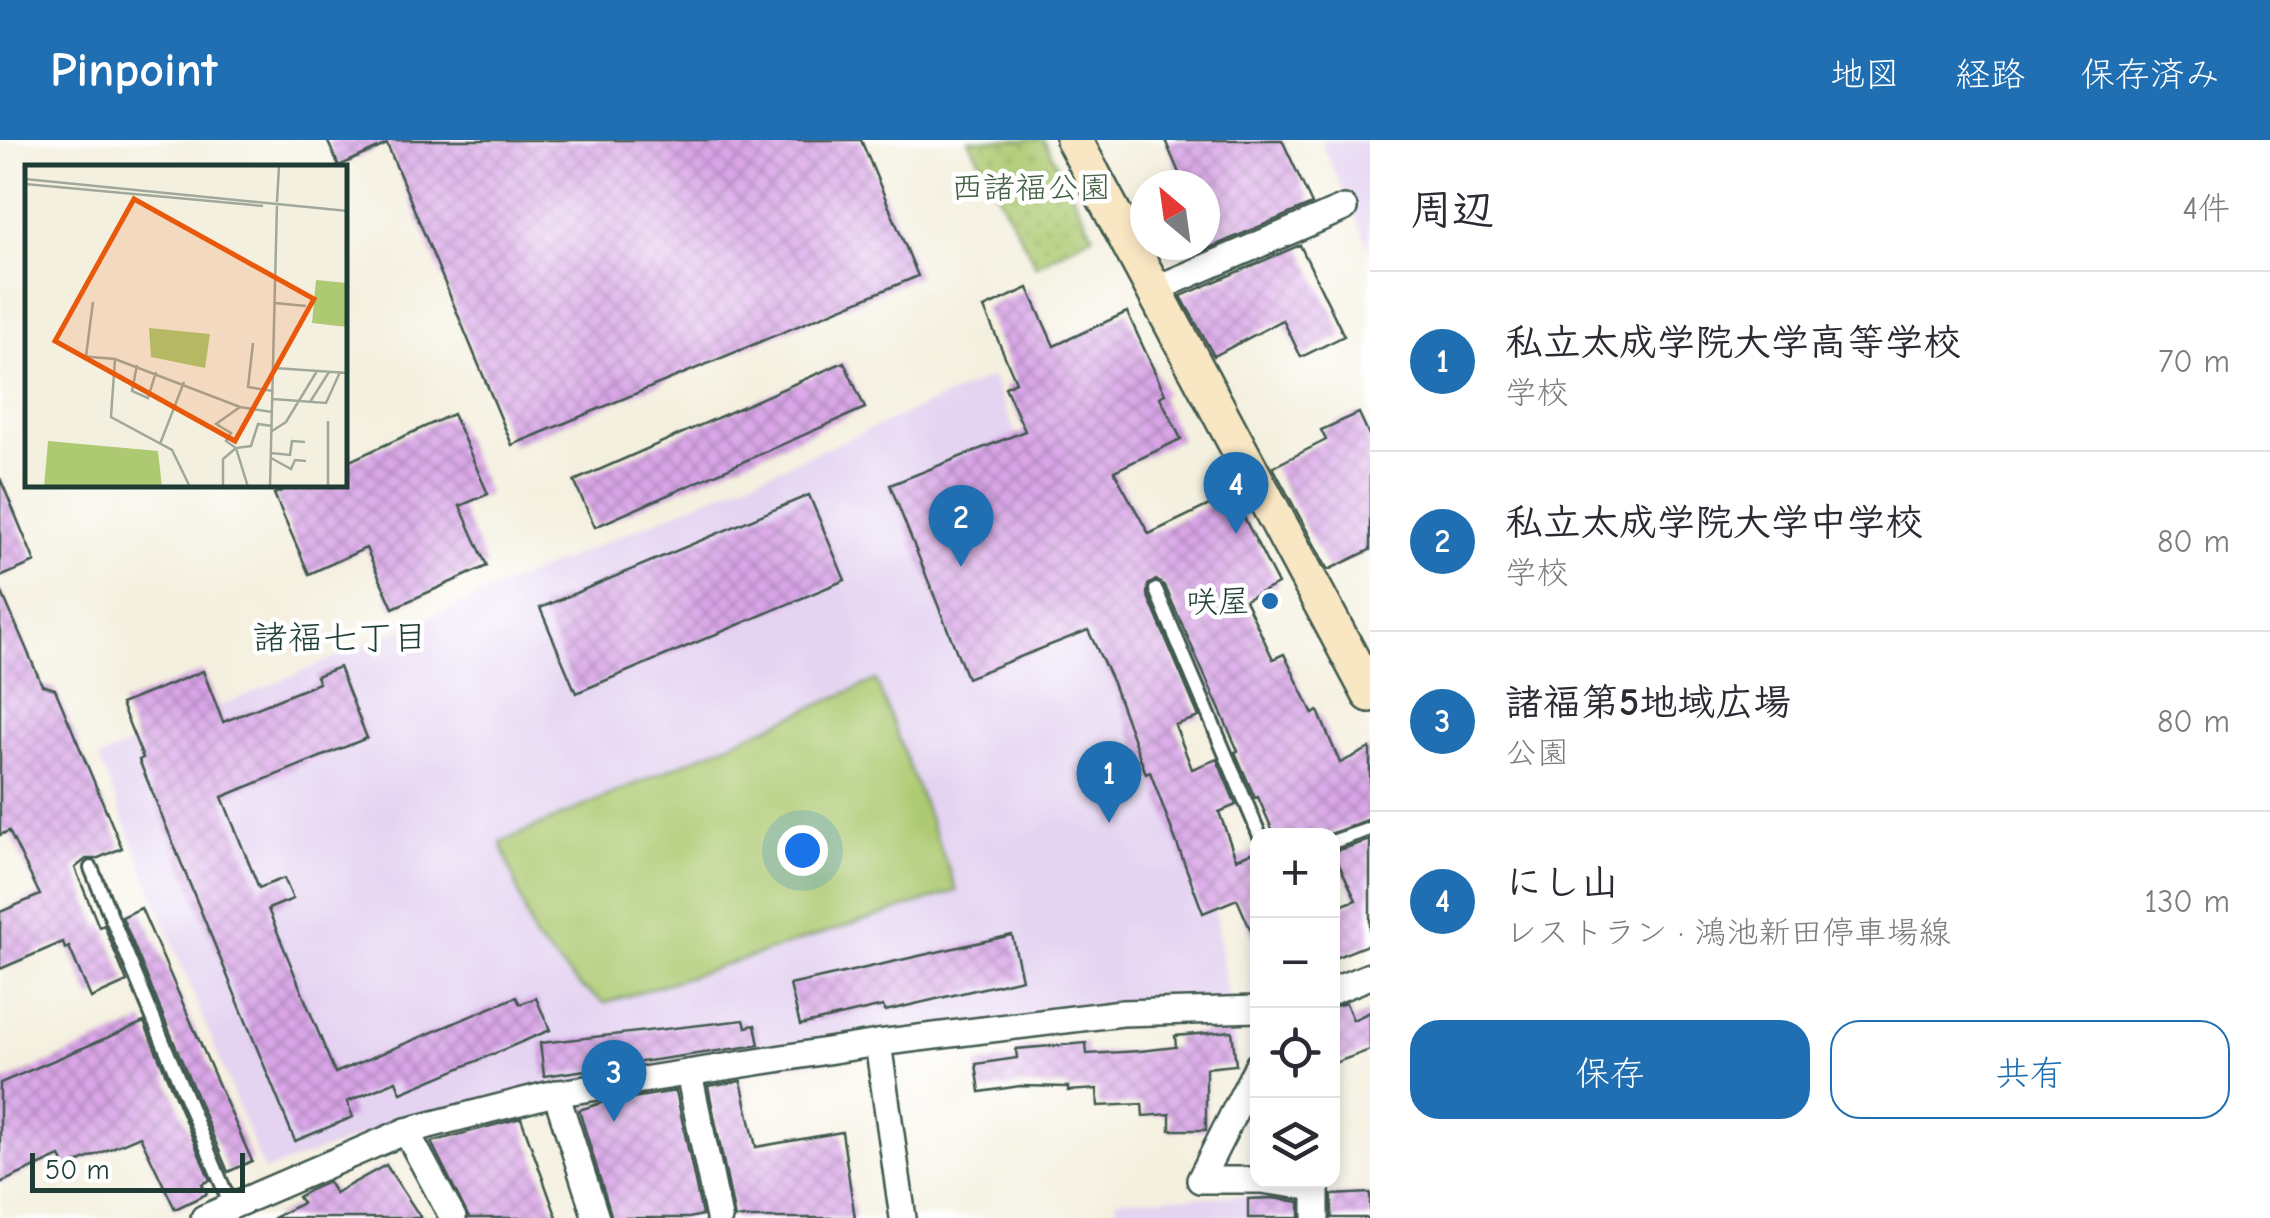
<!DOCTYPE html>
<html lang="ja">
<meta charset="utf-8">
<style>
body{margin:0;font-family:"Comic Neue","Klee One",sans-serif;background:#f2f2f3;color:#2b2b33}
.controls{position:absolute;right:30px;bottom:30px;display:grid;overflow:hidden;border-radius:20px;box-shadow:0 5px 15px #0003}
.controls button{width:90px;height:90px;display:grid;place-items:center;padding:0;border:0;border-bottom:2px solid #e1e1e2;background:#fff;color:#2b2b33;font:50px sans-serif}
.compass{position:absolute;left:1130px;top:30px;width:90px;height:90px;border-radius:50%;background:#fff;box-shadow:0 5px 15px #0003;rotate:331deg}
.scale{position:absolute;left:30px;bottom:25px;width:215px;box-sizing:border-box;padding-left:10px;border:5px solid #1f3d34;border-top:0;font-size:28px;line-height:35px;white-space:nowrap;color:#1f3d34;-webkit-text-stroke:8px #fff;paint-order:stroke}
.you{position:absolute;left:802px;top:710px;width:35px;height:35px;margin:-25px;border:8px solid #fff;border-radius:50%;background:#1a73e8;box-shadow:0 0 0 15px #1a73e833}
.badge{display:grid;place-items:center;width:65px;height:65px;border-radius:50%;background:#1f6fb2;color:#fff;font-size:32px;font-weight:700}
.pin{position:absolute;translate:-50% -82px;filter:drop-shadow(0 2px 5px #0008)}
.pin::after{content:'';position:absolute;top:52px;width:35px;height:30px;background:inherit;clip-path:polygon(0 0,100% 0,50% 100%)}
.list{margin:0;padding:0;list-style:none}
h2{display:flex;justify-content:space-between;align-items:center;height:130px;margin:0;padding:0 40px;font-size:42px}
h2 small{font-size:32px;font-weight:400;color:#7c7c81}
.list li{display:grid;grid-template-columns:65px 1fr auto;gap:30px;align-items:center;box-sizing:border-box;height:180px;padding:0 40px;border-top:2px solid #e1e1e2}
.list b{display:block;font-size:38px;white-space:nowrap}
.list p{margin:0;font-size:32px;white-space:nowrap;color:#7c7c81}
.list em{font-size:32px;font-style:normal;color:#7c7c81}
.actions{display:flex;gap:20px;padding:30px 40px}
.actions a{flex:1;padding:22px 0;border:2px solid #1f6fb2;border-radius:30px;text-align:center;font-size:35px;color:#1f6fb2}
.actions .main{background:#1f6fb2;color:#fff}
.icon{flex:none;width:55px;height:55px;fill:none;stroke:currentColor;stroke-width:2;stroke-linecap:round;stroke-linejoin:round}
.map{position:relative;flex:none;width:1370px;height:1078px;overflow:hidden}
header{display:flex;align-items:center;gap:60px;box-sizing:border-box;height:140px;padding:0 50px;background:#1f6fb2;color:#fff}
header strong{font-size:48px}
nav{display:flex;gap:55px;margin-inline-start:auto;font-size:35px}
main{display:flex}
aside{flex:1;background:#fff}
.map>svg:first-child{display:block}
.built{fill:#e4d3f1}
.park{fill:url(#park-dots);stroke:#668453;stroke-width:2.5}
.pitch{fill:#adca72;stroke:#668453;stroke-width:2.5}
.building{fill:url(#building-cross-hatch)}
.lines{fill:none;stroke-linecap:round;stroke-linejoin:round}
.service-casing{stroke:#3f584e;stroke-width:18}
.minor-casing{stroke:#3f584e;stroke-width:30}
.secondary-casing{stroke:#3f584e;stroke-width:40}
.service{stroke:#fff;stroke-width:12}
.minor{stroke:#fff;stroke-width:25}
.secondary{stroke:#f9e7c3;stroke-width:35}
.poi-dot{fill:#1f6fb2;stroke:#fff;stroke-width:4}
.labels{text-anchor:middle;stroke-width:9;stroke-linejoin:round;paint-order:stroke}
.park-label{font-size:32px;fill:#426044;stroke:#fff}
.poi-label{font-size:32px;fill:#1f3d34;stroke:#fff;text-anchor:end}
.neighbourhood-label{font-size:35px;fill:#1f3d34;stroke:#fff}
.inset-road{fill:none;stroke:#9fa89b;stroke-width:2.5}
.view{fill:#e8590c;fill-opacity:0.15;stroke:#e8590c;stroke-width:5}
.inset-edge{fill:none;stroke:#1f3d34;stroke-width:5}
</style>
<header>
<strong>Pinpoint</strong>
<nav><a>地図</a><a>経路</a><a>保存済み</a></nav>
</header>
<main>
<div class="map">
<svg width="1370" height="1078" viewBox="0 0 1370 1078">
<defs>
<pattern id="park-dots" width="8" height="8" patternUnits="userSpaceOnUse" patternTransform="scale(2.5)"><rect width="8" height="8" fill="#adca72"/><path d="M2 2h.1M6 6h.1" fill="none" stroke="#94ae63" stroke-width="1.8" stroke-linecap="round"/></pattern>
<pattern id="building-cross-hatch" width="8" height="8" patternUnits="userSpaceOnUse" patternTransform="scale(2.5)"><rect width="8" height="8" fill="#daa6e8"/><path d="M0 0l8 8M0 8l8-8" fill="none" stroke="#b088bd"/></pattern>
</defs>
<rect width="100%" height="100%" fill="#fff"/>
<filter id="ink" filterUnits="userSpaceOnUse"><feTurbulence type="fractalNoise" baseFrequency=".01" numOctaves="2"/><feDisplacementMap in="SourceGraphic" scale="20" xChannelSelector="R" yChannelSelector="G"/><feConvolveMatrix kernelMatrix="1 2 1 2 8 2 1 2 1" color-interpolation-filters="sRGB"/></filter>
<filter id="wash" filterUnits="userSpaceOnUse"><feTurbulence type="fractalNoise" baseFrequency=".0048" numOctaves="4" result="noise"/><feDisplacementMap in="SourceGraphic" scale="40" xChannelSelector="R" yChannelSelector="G"/><feGaussianBlur stdDeviation="2.25" result="paint"/><feColorMatrix in="noise" values="0 0 0 0 0 0 0 0 0 0 0 0 0 0 0 0 0 1.4 0 .05"/><feComposite in="paint" operator="in"/></filter>
<g filter="url(#wash)">
<rect width="100%" height="100%" fill="#f4f0df"/>
<g class="built">
<polygon points="1320,0 1370,0 1370,110"/>
<polygon points="992,237 1216,773 1228,862 402,982 264,1031 99,618"/>
<polygon points="1309,1054 1308,1078 1115,1078 1117,1059"/>
</g>
<polygon class="park" points="969,0 1044,0 1093,94 1036,126"/>
<polygon class="pitch" points="876,540 957,751 605,863 579,845 534,798 501,702"/>
<g id="blocks">
<g class="building">
<polygon points="327,0 861,0 918,136 512,305 387,4 339,26"/>
<polygon points="1165,0 1282,0 1312,64 1205,110 1205,45 1184,45"/>
<polygon points="1300,105 1344,196 1301,217 1283,180 1214,216 1181,156"/>
<polygon points="1028,148 1054,206 1127,172 1165,254 1160,257 1181,299 1114,331 1149,394 1232,354 1278,444 1245,460 1273,519 1284,514 1313,574 1318,571 1340,623 1370,608 1370,679 1325,696 1275,696 1258,657 1255,658 1235,612 1238,611 1165,446 1156,440 1148,445 1147,454 1199,577 1175,585 1192,629 1217,619 1236,665 1219,672 1236,719 1258,710 1258,807 1237,759 1203,773 1150,632 1146,634 1113,543 1088,490 967,538 890,345 1025,291 1005,247 1016,242 984,168"/>
<polygon points="844,222 865,268 595,387 574,341"/>
<polygon points="1359,273 1370,297 1370,410 1328,430 1273,327 1326,300 1321,290"/>
<polygon points="453,274 488,354 460,366 487,426 393,468 366,408 309,434 274,354 295,345 345,345 345,323"/>
<polygon points="0,338 35,422 0,437"/>
<polygon points="809,355 845,440 576,553 540,468"/>
<polygon points="0,448 42,545 55,549 122,708 96,719 86,719 75,728 99,787 104,785 127,842 91,858 69,807 65,809 63,802 0,829 0,772 40,755 9,691 0,695"/>
<polygon points="339,527 367,598 222,657 259,748 284,738 293,759 268,769 335,933 516,857 520,864 536,858 550,890 401,953 396,941 347,962 353,977 295,1001 139,620 143,618 121,564 203,531 223,582 319,543 316,536"/>
<polygon points="1370,700 1370,804 1332,819 1332,769 1356,760 1333,712"/>
<polygon points="141,768 252,1021 228,1032 122,777"/>
<polygon points="1012,795 1022,839 885,871 883,866 800,885 790,845"/>
<polygon points="1346,863 1353,880 1370,872 1370,910 1332,924 1332,867"/>
<polygon points="744,880 746,887 755,885 759,905 544,936 540,903"/>
<polygon points="144,882 210,1040 202,1044 207,1054 175,1069 140,996 65,1028 60,1016 0,1043 0,943"/>
<polygon points="1232,891 1236,925 1206,928 1206,990 1170,990 1170,974 1143,976 1142,964 1098,966 1097,949 1068,951 1068,947 1020,946 980,952 976,924 1017,918 1016,909 1086,903 1087,914 1140,911 1176,907 1175,896"/>
<polygon points="741,941 756,1007 842,992 855,1078 735,1078 708,946"/>
<polygon points="676,951 702,1075 689,1078 612,1078 579,970 601,963"/>
<polygon points="521,978 557,1078 469,1078 431,1002"/>
<polygon points="386,1025 421,1078 273,1078 302,1063 298,1057 310,1050 328,1042 335,1053"/>
<polygon points="1370,1053 1370,1078 1332,1078 1332,1055"/>
<polygon points="1272,1058 1300,1062 1300,1078 1248,1078 1248,1059"/>
</g>
</g>
</g>
<g filter="url(#ink)">
<use href="#blocks" fill-opacity="0" stroke="#3f584e" stroke-width="2.5"/>
<g class="lines">
<g class="service-casing">
<g id="service">
<polyline points="1156,450 1260,696"/>
<polyline points="1332,702 1370,689"/>
<polyline points="91,728 231,1066"/>
</g>
</g>
<g class="minor-casing">
<g id="minor">
<polyline points="1153,150 1344,68"/>
<polyline points="1332,851 1370,836"/>
<polyline points="878,903 903,1078"/>
<polyline points="1258,925 1200,1040 1258,1040"/>
<polyline points="689,933 719,1078"/>
<polyline points="556,953 596,1078"/>
<polyline points="406,991 547,955 878,903 1122,873 1258,869"/>
<polyline points="1261,1040 1316,1048 1316,1078"/>
<polyline points="204,1078 406,991 453,1078"/>
</g>
</g>
<g class="secondary-casing">
<polyline id="secondary" points="1074,0 1370,554"/>
</g>
<use href="#service" class="service"/>
<use href="#minor" class="minor"/>
<use href="#secondary" class="secondary"/>
</g>
</g>
<circle class="poi-dot" cx="1270" cy="461" r="10"/>
<g class="labels">
<g class="park-label">
<text x="1031" y="58">西諸福公園</text>
</g>
<g class="poi-label">
<text x="1250" y="472">咲屋</text>
</g>
<g class="neighbourhood-label">
<text x="340" y="509">諸福七丁目</text>
</g>
</g>
<g transform="translate(25 25)">
<rect width="322" height="322" fill="#f4f0df"/>
<path d="M23 276 133 286 137 322H19Z" fill="#adca72"/>
<path d="M291 115 322 118V162L287 158ZM124 163 185 169 180 203 126 192Z" fill="#adca72"/>
<path class="inset-road" d="M0 14 323 46M0 19 238 41M252 37 254 1M250 138 281 141M228 178 223 222 248 226M54 191 90 194 86 252 147 285 165 322M61 191 68 137M90 194 215 242 247 247M112 200 107 226 123 233 131 207M249 203 323 208M248 234 301 238 315 207M285 237 304 207M247 266 261 257 292 206M135 279 159 217M246 288 265 290 267 276 280 277M246 293 266 304 270 295 281 296M198 322V294L211 283 201 276 206 268 191 259 215 242M223 322 211 283 226 281 233 259 247 261M245 322 252 38M303 322V256"/>
<path class="view" d="M109 34 289 134 210 276 30 176Z"/>
<rect width="322" height="322" class="inset-edge"/>
</g>
</svg>
<div class="controls">
<button>+</button>
<button>−</button>
<button><svg class="icon" aria-label="locate" viewBox="0 0 24 24"><circle cx="12" cy="12" r="6"/><path d="M12 2v4M12 18v4M2 12h4M18 12h4"/></svg></button>
<button><svg class="icon" aria-label="layers" viewBox="0 0 24 24"><path d="M12 4l9 5-9 5-9-5zM3 14l9 5 9-5"/></svg></button>
</div>
<svg class="compass" viewBox="-18 -18 36 36"><path d="M0-13l5 13h-10z" fill="#e53935"/><path d="M0 13l5-13h-10z" fill="#7c7c81"/></svg>
<div class="scale">50 m</div>
<div class="you"></div>
<div class="pin badge" style="left:1109px;top:683px">1</div>
<div class="pin badge" style="left:961px;top:427px">2</div>
<div class="pin badge" style="left:614px;top:982px">3</div>
<div class="pin badge" style="left:1236px;top:394px">4</div>
</div>
<aside>
<h2>周辺<small>4件</small></h2>
<ul class="list">
<li><span class="badge">1</span><div><b>私立太成学院大学高等学校</b><p>学校</p></div><em>70 m</em></li>
<li><span class="badge">2</span><div><b>私立太成学院大学中学校</b><p>学校</p></div><em>80 m</em></li>
<li><span class="badge">3</span><div><b>諸福第5地域広場</b><p>公園</p></div><em>80 m</em></li>
<li><span class="badge">4</span><div><b>にし山</b><p>レストラン · 鴻池新田停車場線</p></div><em>130 m</em></li>
</ul>
<div class="actions"><a class="main">保存</a><a>共有</a></div>
</aside>
</main>
